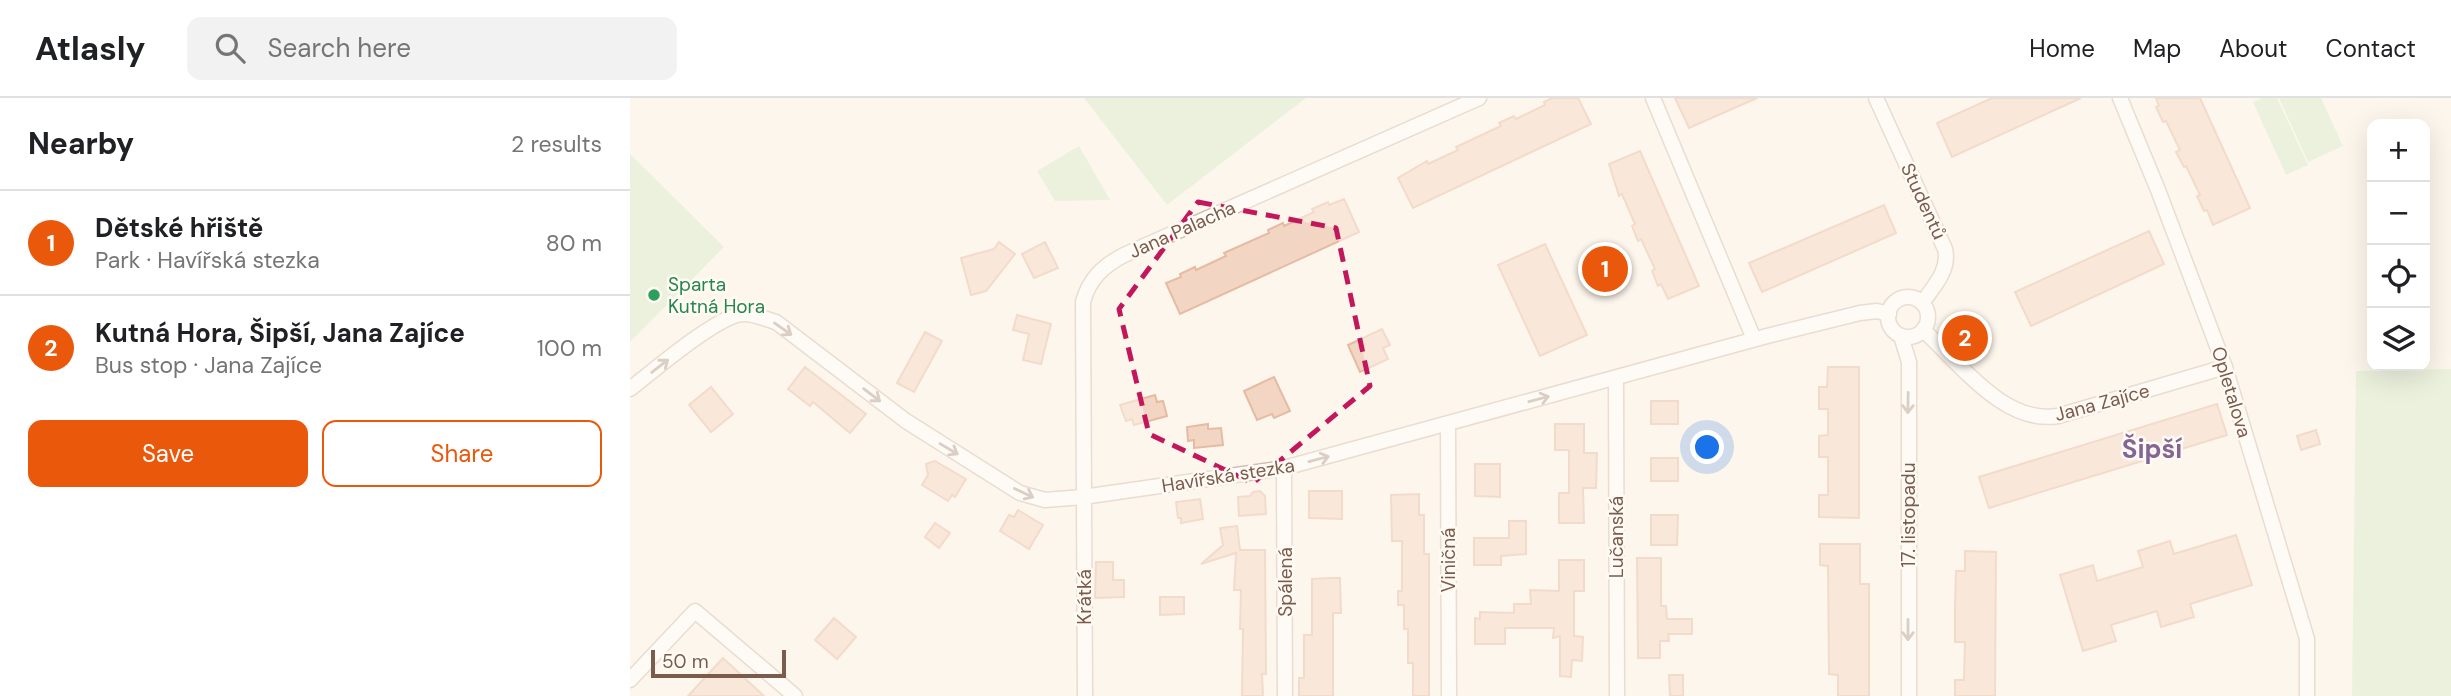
<!DOCTYPE html>
<meta charset="utf-8">
<style>
body{margin:0;font-family:"DM Sans",sans-serif;background:#f2f2f2;color:#202124}
.controls{position:absolute;right:21px;top:21px;display:grid;overflow:hidden;border-radius:14px;box-shadow:0 7px 28px #0002}
.controls button{width:63px;height:63px;display:grid;place-items:center;padding:0;border:0;border-bottom:2px solid #e0e0e0;background:#fff;color:#202124;font:35px sans-serif}
.scale{position:absolute;left:21px;bottom:18px;width:135px;box-sizing:border-box;padding-left:7px;border:4px solid #7a5c4d;border-top:0;font-size:19px;line-height:24px;white-space:nowrap;color:#7a5c4d;-webkit-text-stroke:5px #fffaf3;paint-order:stroke}
.you{position:absolute;left:1078px;top:350px;width:24px;height:24px;margin:-18px;border:5px solid #fff;border-radius:50%;background:#1a73e8;box-shadow:0 0 0 10px #1a73e833}
.badge{display:grid;place-items:center;width:46px;height:46px;border-radius:50%;background:#ea580c;color:#fff;font-size:23px;font-weight:700}
.pin{position:absolute;translate:-50% -50%;border:4px solid #fff;box-shadow:0 2px 7px #0006}
.list{margin:0;padding:0;list-style:none}
h2{display:flex;justify-content:space-between;align-items:center;height:91px;margin:0;padding:0 28px;font-size:30px}
h2 small{font-size:23px;font-weight:400;color:#757577}
.list li{display:grid;grid-template-columns:46px 1fr auto;gap:21px;align-items:center;box-sizing:border-box;height:105px;padding:0 28px;border-top:2px solid #e0e0e0}
.list b{display:block;font-size:26px;white-space:nowrap}
.list p{margin:0;font-size:23px;white-space:nowrap;color:#757577}
.list em{font-size:23px;font-style:normal;color:#757577}
.actions{display:flex;gap:14px;padding:21px 28px}
.actions a{flex:1;padding:16px 0;border:2px solid #ea580c;border-radius:14px;text-align:center;font-size:24px;color:#ea580c}
.actions .main{background:#ea580c;color:#fff}
.icon{flex:none;width:38px;height:38px;fill:none;stroke:currentColor;stroke-width:2;stroke-linecap:round;stroke-linejoin:round}
.map{position:relative;flex:none;width:1821px;height:598px;overflow:hidden}
header{display:flex;align-items:center;gap:42px;box-sizing:border-box;height:98px;padding:0 35px;background:#fff;border-bottom:2px solid #e0e0e0}
header strong{font-size:33px}
nav{display:flex;gap:38px;margin-inline-start:auto;font-size:24px}
.search{width:490px;height:63px;background:#f2f2f2;display:flex;align-items:center;gap:18px;box-sizing:border-box;padding:0 24px;border-radius:14px;color:#757577;font-size:26px}
main{display:flex}
aside{flex:1;background:#fff}
.map>svg:first-child{display:block}
.green{fill:#d8ecc9}
.building{fill:#f3d5c3;stroke:#e6bba3;stroke-width:2}
.lines{fill:none;stroke-linecap:round;stroke-linejoin:round}
.minor-casing{stroke:#d1beb0;stroke-width:17}
.minor{stroke:#fff;stroke-width:14}
.oneway{stroke:#af9d94}
.marked{fill:none;stroke:#c2185b;stroke-width:5;stroke-dasharray:14 9;stroke-linejoin:round}
.leisure-dot{fill:#2e9e5b;stroke:#fffaf3;stroke-width:2.5}
.labels{text-anchor:middle;stroke-width:5;stroke-linejoin:round;paint-order:stroke}
.street-label{font-size:19px;fill:#7a5c4d;stroke:#fffaf3}
.leisure-label{font-size:19px;fill:#27864d;stroke:#fffaf3;text-anchor:start}
.district-label{font-size:26px;font-weight:bold;fill:#846695;stroke:#fffaf3}
</style>
<header>
<strong>Atlasly</strong>
<div class="search"><svg class="icon" aria-label="search" viewBox="0 0 24 24"><circle cx="10" cy="10" r="6"/><path d="M15 15l6 6"/></svg>Search here</div>
<nav><a>Home</a><a>Map</a><a>About</a><a>Contact</a></nav>
</header>
<main>
<aside>
<h2>Nearby<small>2 results</small></h2>
<ul class="list">
<li><span class="badge">1</span><div><b>Dětské hřiště</b><p>Park · Havířská stezka</p></div><em>80 m</em></li>
<li><span class="badge">2</span><div><b>Kutná Hora, Šipší, Jana Zajíce</b><p>Bus stop · Jana Zajíce</p></div><em>100 m</em></li>
</ul>
<div class="actions"><a class="main">Save</a><a>Share</a></div>
</aside>
<div class="map">
<svg width="1821" height="598" viewBox="0 0 1821 598">
<rect width="100%" height="100%" fill="#fdf6ec"/>
<g class="green">
<polygon points="454,0 676,0 537,107"/>
<polygon points="1632,0 1647,0 1678,67 1656,77 1623,4"/>
<polygon points="1649,0 1691,0 1713,48 1678,64"/>
<polygon points="449,48 480,102 425,103 407,73"/>
<polygon points="0,56 94,149 0,244"/>
<polygon points="1821,271 1821,598 1722,598 1726,273"/>
</g>
<g class="building">
<polygon points="922,0 948,0 961,26 783,110 768,80 797,63 798,66 828,52 826,49 871,28 869,25 884,18 886,21 915,7 914,4"/>
<polygon points="1045,0 1127,0 1059,30"/>
<polygon points="1362,0 1451,0 1322,59 1307,25"/>
<polygon points="1526,0 1570,0 1620,110 1583,127 1577,112 1574,113 1567,98 1570,97 1556,68 1554,69 1546,54 1550,52 1536,23 1533,24 1526,9 1529,8"/>
<polygon points="1010,53 1069,188 1038,201 1031,186 1028,188 1022,173 1025,171 1011,141 1008,143 1002,128 1005,126 992,96 989,98 979,66"/>
<polygon points="714,101 729,134 550,216 536,185 551,179 550,176 565,169 566,172 596,158 594,155 639,135 638,132 653,125 654,128 684,114 682,111 698,104 699,107"/>
<polygon points="1254,107 1266,135 1132,194 1119,165"/>
<polygon points="1519,133 1534,166 1401,228 1385,194"/>
<polygon points="369,144 385,156 356,193 341,197 331,160 364,151"/>
<polygon points="415,144 428,170 404,180 392,156"/>
<polygon points="915,146 957,237 910,258 868,167"/>
<polygon points="387,217 421,226 411,266 393,262 399,236 383,232"/>
<polygon points="752,231 760,247 753,250 758,261 730,274 718,247"/>
<polygon points="295,234 312,243 284,294 267,285"/>
<polygon points="175,269 236,316 220,335 183,304 180,308 158,291"/>
<polygon points="1198,269 1229,269 1229,420 1189,419 1189,397 1198,397 1198,359 1189,359 1189,338 1198,337 1198,311 1189,311 1189,289 1197,289"/>
<polygon points="644,279 660,313 644,320 642,316 627,322 614,293"/>
<polygon points="81,289 103,316 81,334 59,307"/>
<polygon points="525,297 527,304 533,303 537,318 504,327 502,321 496,323 490,307"/>
<rect x="1021" y="303" width="27" height="23"/>
<polygon points="1587,306 1597,337 1359,410 1349,379"/>
<polygon points="578,326 578,331 591,330 593,347 564,350 564,342 558,343 557,329"/>
<polygon points="925,326 954,326 954,355 967,355 966,390 953,390 954,425 929,425 929,395 939,395 939,352 925,352"/>
<polygon points="1686,332 1690,346 1671,352 1667,338"/>
<rect x="1021" y="360" width="27" height="23"/>
<polygon points="305,363 336,381 325,399 322,397 318,403 292,387 298,377 296,366"/>
<polygon points="845,366 870,366 870,399 845,398"/>
<polygon points="630,393 635,398 636,416 609,418 608,399 620,398 623,394"/>
<polygon points="679,393 712,393 712,421 679,420"/>
<polygon points="789,396 789,417 794,417 794,456 799,456 799,598 783,598 783,565 778,565 778,531 774,531 774,507 768,507 768,493 772,493 772,443 762,443 761,397"/>
<polygon points="570,401 573,421 551,425 551,420 548,420 546,404"/>
<polygon points="388,412 413,427 399,451 370,433 379,417 384,419"/>
<polygon points="1021,417 1048,417 1047,447 1021,447"/>
<polygon points="879,423 896,423 896,456 871,458 871,467 844,467 844,440 879,440"/>
<polygon points="305,425 320,435 309,450 295,439"/>
<polygon points="607,428 610,452 635,452 636,576 632,576 633,598 612,598 613,531 610,531 611,492 604,492 606,455 571,466 593,447 590,430"/>
<polygon points="1606,437 1622,487 1560,506 1564,519 1531,529 1527,513 1481,527 1486,543 1453,553 1430,477 1463,467 1467,483 1513,469 1508,453 1540,443 1544,456"/>
<polygon points="1190,446 1230,446 1230,486 1239,486 1239,598 1208,598 1208,577 1199,576 1198,468 1190,467"/>
<polygon points="1335,453 1366,454 1365,598 1325,598 1325,582 1334,582 1335,544 1325,544 1325,509 1326,473 1335,473"/>
<polygon points="1007,460 1031,460 1031,508 1036,508 1037,521 1062,521 1062,536 1038,536 1039,543 1030,543 1030,560 1008,560"/>
<polygon points="929,462 954,462 954,493 944,493 944,538 953,539 952,563 942,562 941,579 930,578 930,538 923,540 924,530 875,530 875,546 845,546 845,520 850,521 850,514 884,515 884,506 901,506 900,492 929,493"/>
<polygon points="466,464 483,464 483,482 494,482 494,499 465,500"/>
<polygon points="700,480 710,480 711,515 703,515 703,598 669,598 669,580 674,580 674,537 682,537 682,481"/>
<polygon points="530,499 554,499 554,516 530,517"/>
<polygon points="204,520 226,539 207,561 185,542"/>
<polygon points="93,560 134,598 58,598"/>
<polygon points="1039,577 1053,577 1053,598 1040,598"/>
</g>
<g class="lines">
<g class="minor-casing">
<g id="minor">
<polyline points="1023,0 1124,241"/>
<path d="M1246 0 1315 151C1320 172 1304 188 1292 205"/>
<polyline points="1490,0 1528,92 1595,269 1677,541 1677,598"/>
<circle cx="1278" cy="219" r="20"/>
<path d="M1293 232C1330 265 1374 327 1428 318L1595 269"/>
<polyline points="1271,238 1279,264 1279,598"/>
<polyline points="986,280 987,598"/>
<path d="M0 291C22 274 89 216 114 216 125 216 135 221 146 224L276 323 390 395 415 402 453 399 654 370 1137 238 1230 215 1247 213 1259 216"/>
<polyline points="818,327 819,598"/>
<polyline points="654,370 655,598"/>
<polyline points="0,582 65,513 165,598"/>
<path d="M455 598 453 204C459 181 473 168 494 157L849 0"/>
</g>
</g>
<use href="#minor" class="minor"/>
</g>
<defs><path id="oneway-shaft" d="M-6 0H5M1.5-3L5.5 0L1.5 3" fill="none" stroke-width="1.6" stroke-linecap="round" stroke-linejoin="round" transform="scale(1.75)"/></defs>
<g class="oneway">
<use href="#oneway-shaft" transform="translate(153 231) rotate(35)"/>
<use href="#oneway-shaft" transform="translate(30 268) rotate(-38)"/>
<use href="#oneway-shaft" transform="translate(242 297) rotate(37)"/>
<use href="#oneway-shaft" transform="translate(909 301) rotate(-15)"/>
<use href="#oneway-shaft" transform="translate(1278 305) rotate(91)"/>
<use href="#oneway-shaft" transform="translate(319 351) rotate(31)"/>
<use href="#oneway-shaft" transform="translate(689 361) rotate(-15)"/>
<use href="#oneway-shaft" transform="translate(394 395) rotate(25)"/>
<use href="#oneway-shaft" transform="translate(1278 532) rotate(90)"/>
</g>
<path d="M0 0H1821V598H0ZM568 104 706 130 740 288 623 385 519 336 489 211Z" fill="#fdf6ec" fill-opacity=".55" fill-rule="evenodd"/>
<path class="marked" d="M568 104 706 130 740 288 623 385 519 336 489 211Z"/>
<circle class="leisure-dot" cx="24" cy="197" r="7"/>
<g class="labels">
<g class="street-label">
<text transform="translate(1294 103) rotate(65)" y="7">Studentů</text>
<text transform="translate(552 131) rotate(-24)" y="7">Jana Palacha</text>
<text transform="translate(1602 294) rotate(73)" y="7">Opletalova</text>
<text transform="translate(1472 304) rotate(-15)" y="7">Jana Zajíce</text>
<text transform="translate(598 377) rotate(-9)" y="7">Havířská stezka</text>
<text transform="translate(1278 417) rotate(-90)" y="7">17. listopadu</text>
<text transform="translate(986 439) rotate(-90)" y="7">Lučanská</text>
<text transform="translate(818 462) rotate(-90)" y="7">Viničná</text>
<text transform="translate(655 484) rotate(-90)" y="7">Spálená</text>
<text transform="translate(454 499) rotate(-90)" y="7">Krátká</text>
</g>
<g class="leisure-label">
<text x="38" y="193">Sparta<tspan x="38" dy="22">Kutná Hora</tspan></text>
</g>
<g class="district-label">
<text x="1522" y="360">Šipší</text>
</g>
</g>
</svg>
<div class="controls">
<button>+</button>
<button>−</button>
<button><svg class="icon" aria-label="locate" viewBox="0 0 24 24"><circle cx="12" cy="12" r="6"/><path d="M12 2v4M12 18v4M2 12h4M18 12h4"/></svg></button>
<button><svg class="icon" aria-label="layers" viewBox="0 0 24 24"><path d="M12 4l9 5-9 5-9-5zM3 14l9 5 9-5"/></svg></button>
</div>
<div class="scale">50 m</div>
<div class="you"></div>
<div class="pin badge" style="left:975px;top:171px">1</div>
<div class="pin badge" style="left:1335px;top:240px">2</div>
</div>
</main>
